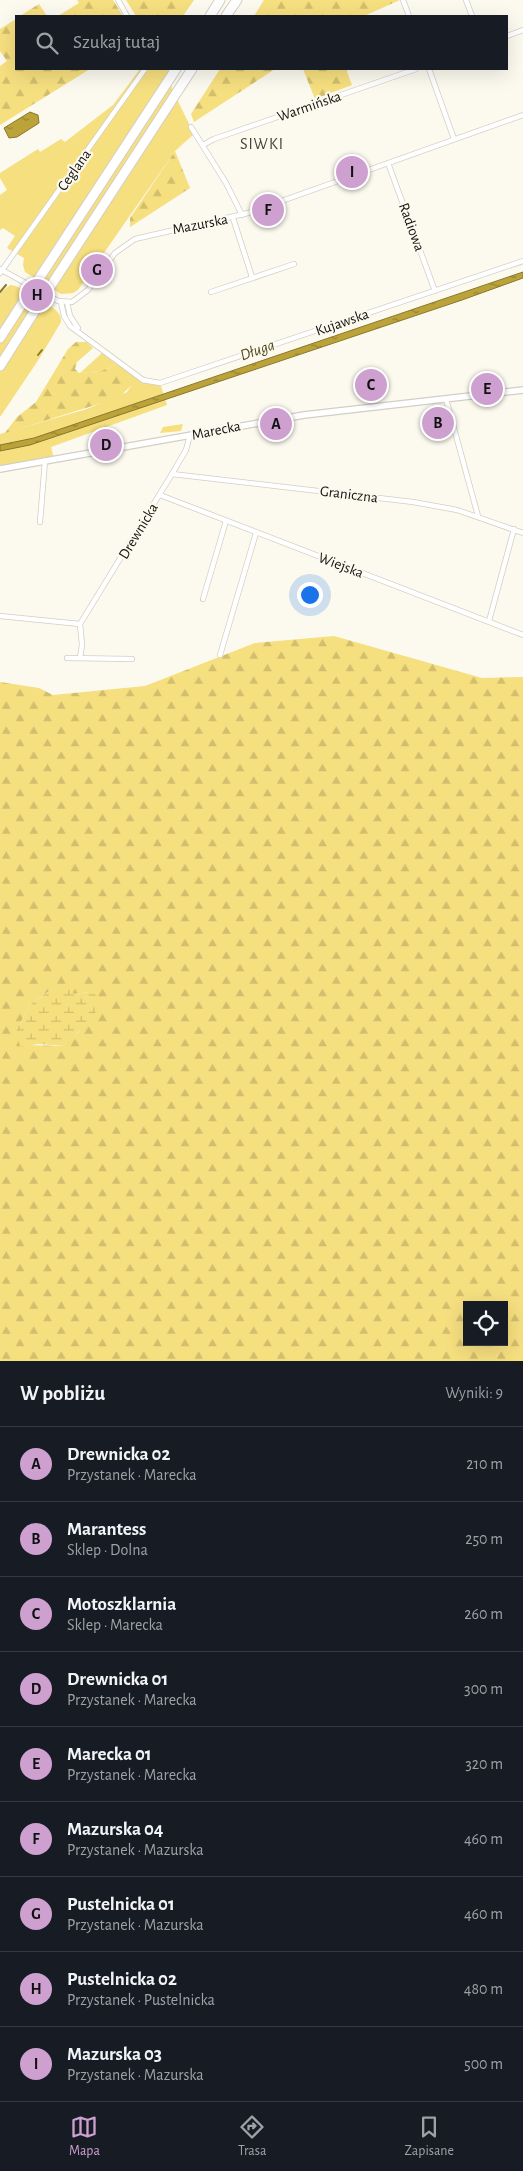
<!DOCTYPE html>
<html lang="pl">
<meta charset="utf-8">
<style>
body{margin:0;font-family:"Alegreya Sans",sans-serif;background:#242831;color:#f1f3f6}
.controls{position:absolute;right:15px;bottom:15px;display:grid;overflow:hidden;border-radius:0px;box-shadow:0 5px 20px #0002}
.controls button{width:45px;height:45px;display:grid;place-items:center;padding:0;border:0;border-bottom:1px solid #363941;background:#171b24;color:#f1f3f6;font:25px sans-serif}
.you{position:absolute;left:309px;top:594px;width:18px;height:18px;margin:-12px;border:4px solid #fff;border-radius:50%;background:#1a73e8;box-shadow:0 0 0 8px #1a73e833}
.badge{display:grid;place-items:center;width:32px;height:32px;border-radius:50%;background:#cda0d0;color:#111;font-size:16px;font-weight:700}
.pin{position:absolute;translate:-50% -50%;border:2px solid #fff;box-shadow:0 1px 5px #0006}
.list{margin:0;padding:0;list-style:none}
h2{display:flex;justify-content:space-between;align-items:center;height:65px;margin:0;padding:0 20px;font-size:21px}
h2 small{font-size:16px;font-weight:400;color:#9ea1a6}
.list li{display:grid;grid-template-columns:32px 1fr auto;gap:15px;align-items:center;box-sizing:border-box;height:75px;padding:0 20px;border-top:1px solid #363941}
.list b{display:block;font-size:19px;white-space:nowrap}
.list p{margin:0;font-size:16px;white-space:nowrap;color:#9ea1a6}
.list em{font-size:16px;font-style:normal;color:#9ea1a6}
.icon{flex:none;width:28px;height:28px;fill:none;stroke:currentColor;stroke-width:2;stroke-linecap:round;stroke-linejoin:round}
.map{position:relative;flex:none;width:523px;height:1361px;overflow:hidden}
.search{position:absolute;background:#171b24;box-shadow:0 5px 20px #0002;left:15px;right:15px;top:15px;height:55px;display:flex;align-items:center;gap:12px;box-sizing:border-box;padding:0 18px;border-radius:0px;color:#9ea1a6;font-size:19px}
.sheet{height:740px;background:#171b24}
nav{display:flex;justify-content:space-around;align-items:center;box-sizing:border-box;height:70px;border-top:1px solid #363941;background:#171b24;font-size:14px;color:#9ea1a6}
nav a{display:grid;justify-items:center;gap:2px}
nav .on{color:#cda0d0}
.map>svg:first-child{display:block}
.green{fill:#f6df7f}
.forest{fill:url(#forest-firs);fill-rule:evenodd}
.wetland{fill:url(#wetland-marsh)}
.water{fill:url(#water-ripples);stroke:#89782d}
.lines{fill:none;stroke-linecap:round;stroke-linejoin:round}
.stream{stroke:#89782d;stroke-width:2}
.minor-casing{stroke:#d2cfc5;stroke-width:6}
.tertiary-casing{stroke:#d2cfc5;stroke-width:8}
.motorway-casing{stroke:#d2cfc5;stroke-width:11}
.minor{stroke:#fff;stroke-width:4.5}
.tertiary{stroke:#fff;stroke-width:5.5}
.motorway{stroke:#fff;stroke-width:9}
.motorway-bridge-casing{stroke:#d2cfc5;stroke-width:11;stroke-linecap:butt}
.motorway-bridge{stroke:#fff;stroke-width:9}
.labels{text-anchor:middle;stroke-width:4.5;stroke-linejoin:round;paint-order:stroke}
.street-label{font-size:15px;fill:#13120e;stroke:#fcf9ee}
.neighbourhood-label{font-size:16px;letter-spacing:1px;fill:#413f37;stroke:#fcf9ee}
.water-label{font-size:16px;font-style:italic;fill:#51471d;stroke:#fcf9ee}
</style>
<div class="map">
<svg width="523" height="1361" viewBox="0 0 523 1361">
<defs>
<pattern id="forest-firs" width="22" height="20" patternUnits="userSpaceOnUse" patternTransform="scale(1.25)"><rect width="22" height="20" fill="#f6df7f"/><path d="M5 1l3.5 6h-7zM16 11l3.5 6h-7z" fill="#d2be6d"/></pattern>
<pattern id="wetland-marsh" width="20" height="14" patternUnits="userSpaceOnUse" patternTransform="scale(1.25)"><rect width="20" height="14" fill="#f6df7f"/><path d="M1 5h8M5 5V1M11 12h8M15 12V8" fill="none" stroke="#d2be6d"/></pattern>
<pattern id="water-ripples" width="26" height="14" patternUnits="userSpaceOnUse" patternTransform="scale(1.25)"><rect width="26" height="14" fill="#bba33a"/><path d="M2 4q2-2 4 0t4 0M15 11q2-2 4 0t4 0" fill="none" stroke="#97832f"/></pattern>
</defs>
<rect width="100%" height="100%" fill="#fcf9ee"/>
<g class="green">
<polygon points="140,69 168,69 172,89 194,134 175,151 78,290 73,293 61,294 25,272 23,265 24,258 7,248 15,236 3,228 0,230 0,195 7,190 0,178 0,173 38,149 40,152 61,139 65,142 113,105"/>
<path d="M10 285C18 284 55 306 59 314 61 316 61 319 61 322L39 359 0 417V293Z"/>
<polygon points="102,353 108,354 118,364 101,371 80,373"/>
<polygon points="138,375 143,380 160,383 167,405 51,447 54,459 0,469 0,434 87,409 127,392"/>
<polygon points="183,424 181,431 160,433 163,427"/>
</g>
<g class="forest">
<polygon points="77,0 113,0 123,16 58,16 79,3"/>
<polygon points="126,0 194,0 183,16 136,16"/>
<polygon points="264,0 400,0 364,16 254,16"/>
<polygon points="39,4 47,16 20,16"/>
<polygon points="16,19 16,69 90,69 0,125 0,66 7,61 0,51 0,29"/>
<polygon points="220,69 275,69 194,122 191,114"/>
<polygon points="303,69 346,69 352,85 315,99"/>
<polygon points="175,151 190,188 130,227 130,218"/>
<polygon points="76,342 87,342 93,348 77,362 75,369 79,373 101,371 118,364 138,375 133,384 118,398 5,433 17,417 36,402 68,349"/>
<path d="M334 636 482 678 523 677V1361H0V682L39 688 53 695 145 686 255 643ZM52 989H68L74 994 89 992 79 1032 63 1046 26 1045 16 1031 30 1005ZM467 1305H504V1342H467Z"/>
</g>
<polygon class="wetland" points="68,988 74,994 89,992 100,997 101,1006 66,1046 38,1044 20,1047 16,1031 30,1005 52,989"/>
<g class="water">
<polygon points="30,112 38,115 39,123 17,137 9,138 4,128"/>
<polygon points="523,272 523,278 462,300 30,445 0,451 0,445 34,438"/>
</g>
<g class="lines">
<g class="stream">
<polyline points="0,292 6,285"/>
<polyline points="38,355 42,350"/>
</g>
<g class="minor-casing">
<g id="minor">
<polyline points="118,0 127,16"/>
<polyline points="403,0 409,16"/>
<polyline points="466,0 472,16"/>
<polyline points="507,36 523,30"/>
<polyline points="429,69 454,139"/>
<polyline points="191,127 226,183 242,215"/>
<polyline points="203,145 214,139 416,69"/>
<polyline points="388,163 435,291"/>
<polyline points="233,218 252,277"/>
<polyline points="0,269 58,301 72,302 88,290 115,253 135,239 248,213 523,115"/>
<polyline points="0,273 145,69"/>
<polyline points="211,292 294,264"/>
<polyline points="61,302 64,316 70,326 143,380 160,383 523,261"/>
<polyline points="67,302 70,316 78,328"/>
<polyline points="446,399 478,516"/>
<polyline points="172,474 413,502 457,510 523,533"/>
<polyline points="160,495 523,635"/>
<polyline points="40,522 45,461"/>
<polyline points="203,599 226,521"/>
<polyline points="0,616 80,624"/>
<polyline points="489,621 514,529"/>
<polyline points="220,655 256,533"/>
<polyline points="67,658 132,659"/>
<polyline points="80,658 82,645 80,624 172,474 186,450 190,435"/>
</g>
</g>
<g class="tertiary-casing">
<polyline id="tertiary" points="0,469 304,415 523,390"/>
</g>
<g class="motorway-casing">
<g id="motorway">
<polyline points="210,16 220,0"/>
<polyline points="226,16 237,0"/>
<polyline points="38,280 176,69"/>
<polyline points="50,287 192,69"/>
<polyline points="0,338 29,293"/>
<polyline points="0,366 41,301"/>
</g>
</g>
<use href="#minor" class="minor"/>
<use href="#tertiary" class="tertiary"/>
<use href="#motorway" class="motorway"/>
<g class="motorway-bridge-casing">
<g id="motorway-bridge">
<polyline points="29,293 38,280"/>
<polyline points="41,301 50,287"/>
</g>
</g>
<use href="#motorway-bridge" class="motorway-bridge"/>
</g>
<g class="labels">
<g class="street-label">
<text transform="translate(309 106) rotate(-19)" y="5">Warmińska</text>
<text transform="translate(74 170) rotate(-55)" y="5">Ceglana</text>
<text transform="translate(200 224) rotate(-11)" y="5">Mazurska</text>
<text transform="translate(412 227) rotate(70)" y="5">Radiowa</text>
<text transform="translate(342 322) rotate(-19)" y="5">Kujawska</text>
<text transform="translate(216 430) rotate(-11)" y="5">Marecka</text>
<text transform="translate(349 494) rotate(7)" y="5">Graniczna</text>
<text transform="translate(138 531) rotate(-59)" y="5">Drewnicka</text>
<text transform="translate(341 565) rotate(21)" y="5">Wiejska</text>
</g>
<g class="neighbourhood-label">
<text x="262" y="149">SIWKI</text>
</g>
<g class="water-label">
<text transform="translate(257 349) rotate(-19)" y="6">Długa</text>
</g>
</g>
</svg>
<div class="controls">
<button><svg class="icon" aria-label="locate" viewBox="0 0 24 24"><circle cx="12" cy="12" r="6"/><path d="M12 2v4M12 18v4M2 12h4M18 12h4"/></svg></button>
</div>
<div class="you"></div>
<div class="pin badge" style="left:276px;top:424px">A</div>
<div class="pin badge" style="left:438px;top:423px">B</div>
<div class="pin badge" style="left:371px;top:385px">C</div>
<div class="pin badge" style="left:106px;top:445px">D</div>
<div class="pin badge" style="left:487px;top:389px">E</div>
<div class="pin badge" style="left:268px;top:210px">F</div>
<div class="pin badge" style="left:97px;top:270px">G</div>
<div class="pin badge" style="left:37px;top:295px">H</div>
<div class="pin badge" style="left:352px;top:172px">I</div>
<div class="search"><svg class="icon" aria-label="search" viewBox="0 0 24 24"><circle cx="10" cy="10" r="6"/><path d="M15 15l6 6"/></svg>Szukaj tutaj</div>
</div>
<section class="sheet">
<h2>W pobliżu<small>Wyniki: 9</small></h2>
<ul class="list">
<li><span class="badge">A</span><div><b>Drewnicka 02</b><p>Przystanek · Marecka</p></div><em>210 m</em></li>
<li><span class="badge">B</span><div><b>Marantess</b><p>Sklep · Dolna</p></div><em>250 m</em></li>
<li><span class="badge">C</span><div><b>Motoszklarnia</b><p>Sklep · Marecka</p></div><em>260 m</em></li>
<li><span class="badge">D</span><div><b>Drewnicka 01</b><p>Przystanek · Marecka</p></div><em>300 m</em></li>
<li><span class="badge">E</span><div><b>Marecka 01</b><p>Przystanek · Marecka</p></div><em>320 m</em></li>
<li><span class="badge">F</span><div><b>Mazurska 04</b><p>Przystanek · Mazurska</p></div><em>460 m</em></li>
<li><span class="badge">G</span><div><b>Pustelnicka 01</b><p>Przystanek · Mazurska</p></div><em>460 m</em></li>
<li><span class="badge">H</span><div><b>Pustelnicka 02</b><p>Przystanek · Pustelnicka</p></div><em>480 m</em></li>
<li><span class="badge">I</span><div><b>Mazurska 03</b><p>Przystanek · Mazurska</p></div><em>500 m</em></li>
</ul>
</section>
<nav>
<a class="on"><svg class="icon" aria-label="map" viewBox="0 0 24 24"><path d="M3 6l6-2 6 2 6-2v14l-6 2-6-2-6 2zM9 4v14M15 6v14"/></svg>Mapa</a>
<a><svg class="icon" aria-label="directions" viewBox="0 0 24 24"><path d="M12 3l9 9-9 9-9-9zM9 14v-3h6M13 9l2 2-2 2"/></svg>Trasa</a>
<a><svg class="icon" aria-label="saved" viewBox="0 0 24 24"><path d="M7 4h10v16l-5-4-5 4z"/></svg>Zapisane</a>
</nav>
